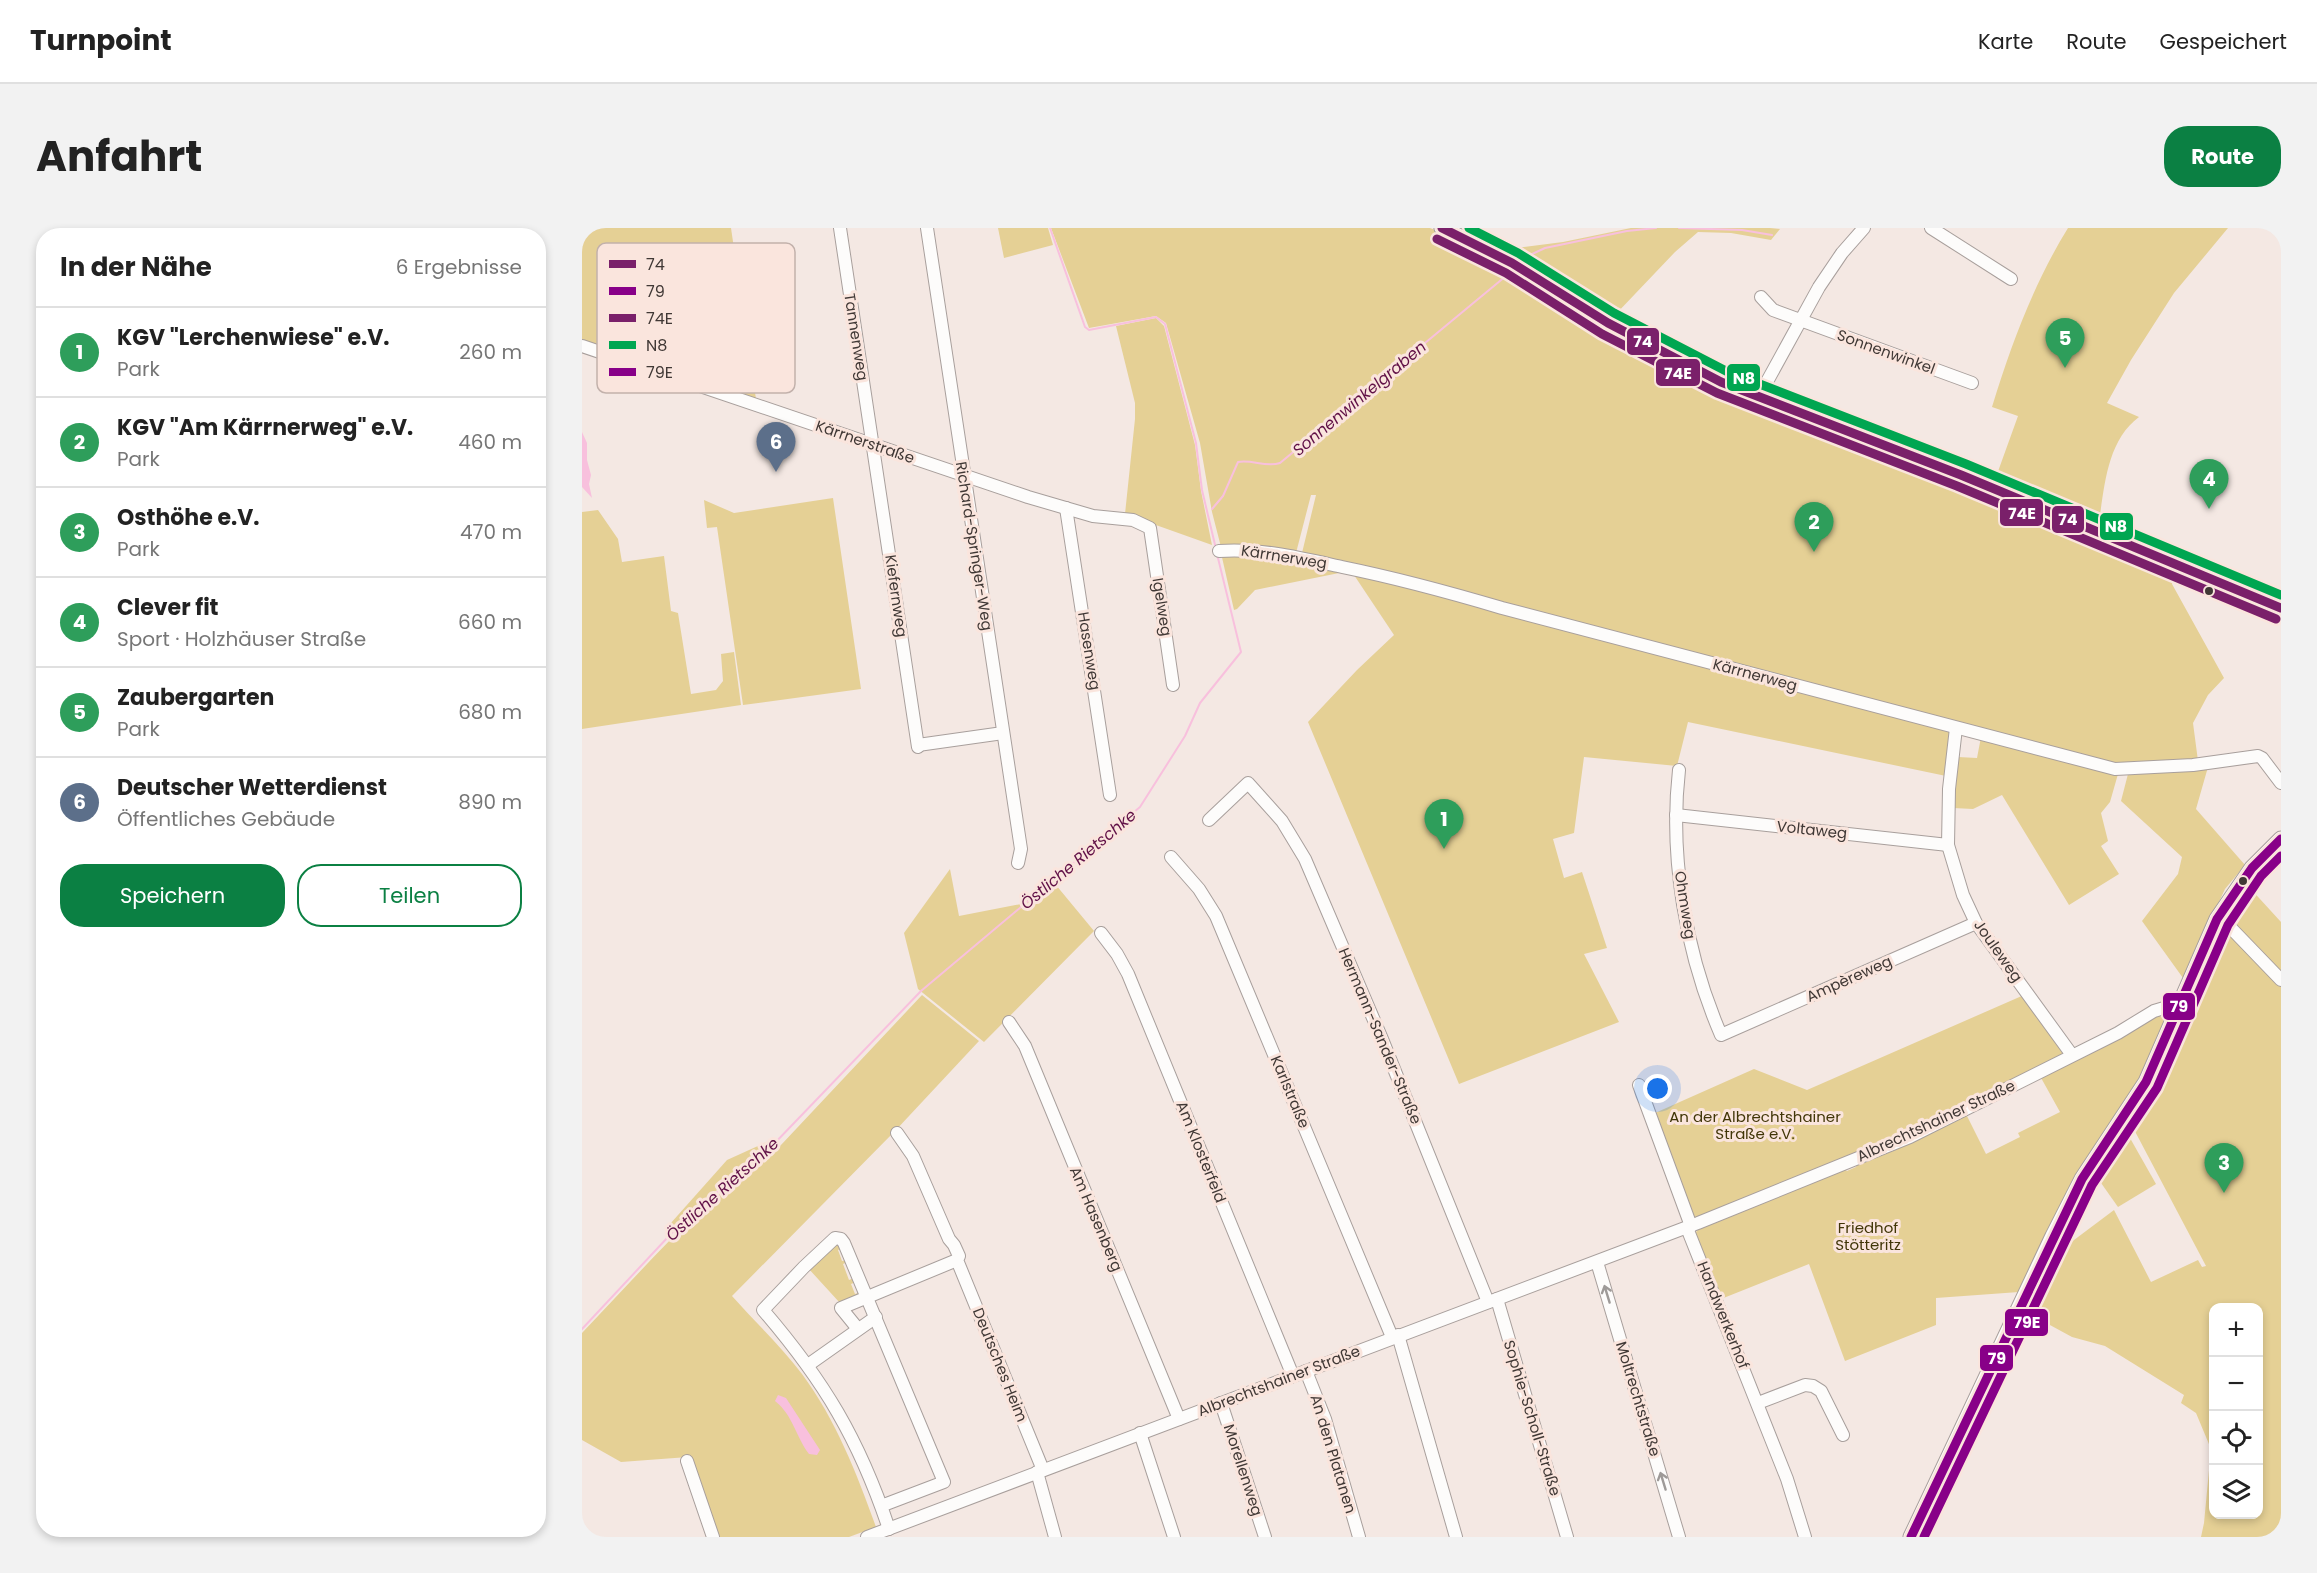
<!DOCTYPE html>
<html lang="de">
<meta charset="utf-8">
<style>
body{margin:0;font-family:Poppins,sans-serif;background:#f2f2f2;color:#222}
.controls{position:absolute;right:18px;bottom:18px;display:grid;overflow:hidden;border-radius:12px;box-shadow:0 3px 9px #0003}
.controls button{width:54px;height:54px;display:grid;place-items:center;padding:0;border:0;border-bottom:2px solid #e0e0e0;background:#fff;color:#222;font:30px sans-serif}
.you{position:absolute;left:1076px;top:861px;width:21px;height:21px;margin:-15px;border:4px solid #fff;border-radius:50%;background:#1a73e8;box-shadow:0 0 0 9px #1a73e833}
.badge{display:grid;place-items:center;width:39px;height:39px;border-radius:50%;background:#0b8043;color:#fff;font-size:20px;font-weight:700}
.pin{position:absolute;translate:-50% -50px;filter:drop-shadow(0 2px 3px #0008)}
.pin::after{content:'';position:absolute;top:32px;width:21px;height:18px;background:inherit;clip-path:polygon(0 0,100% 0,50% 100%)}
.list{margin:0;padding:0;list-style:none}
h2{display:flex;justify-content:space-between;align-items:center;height:78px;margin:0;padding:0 24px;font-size:26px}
h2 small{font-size:20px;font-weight:400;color:#767676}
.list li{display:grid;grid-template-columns:39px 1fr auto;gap:18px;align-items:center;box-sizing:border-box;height:90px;padding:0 24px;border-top:2px solid #e0e0e0}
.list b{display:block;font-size:22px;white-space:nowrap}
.list p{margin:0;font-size:20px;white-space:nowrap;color:#767676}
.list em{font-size:20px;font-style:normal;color:#767676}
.actions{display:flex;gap:12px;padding:18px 24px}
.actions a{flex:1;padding:14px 0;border:2px solid #0b8043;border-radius:24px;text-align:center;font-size:21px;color:#0b8043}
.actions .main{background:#0b8043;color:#fff}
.icon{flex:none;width:33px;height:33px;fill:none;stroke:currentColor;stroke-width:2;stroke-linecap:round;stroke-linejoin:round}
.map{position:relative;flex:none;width:1699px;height:1309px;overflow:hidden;border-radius:24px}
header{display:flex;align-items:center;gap:36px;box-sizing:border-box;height:84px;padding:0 30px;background:#fff;border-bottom:2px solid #e0e0e0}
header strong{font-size:28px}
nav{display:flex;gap:33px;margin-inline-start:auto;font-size:21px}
.intro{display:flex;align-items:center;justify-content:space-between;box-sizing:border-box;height:144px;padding:0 36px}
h1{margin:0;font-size:42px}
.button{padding:15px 27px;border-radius:24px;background:#0b8043;color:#fff;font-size:21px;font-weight:700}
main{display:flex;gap:36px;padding:0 36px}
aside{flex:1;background:#fff;border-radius:24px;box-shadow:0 3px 9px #0003}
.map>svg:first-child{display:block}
.green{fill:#e5d095;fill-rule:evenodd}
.water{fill:#f8c0dd}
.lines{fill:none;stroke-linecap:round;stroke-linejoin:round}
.stream{stroke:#f8c0dd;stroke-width:2}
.minor-casing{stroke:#a89f9c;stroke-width:14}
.major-casing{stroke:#a89f9c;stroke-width:17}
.minor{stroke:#fdfcfb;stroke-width:12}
.major{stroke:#fdfcfb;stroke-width:15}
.bus-1-casing{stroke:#fae5dd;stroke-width:14}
.bus-2-casing{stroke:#fae5dd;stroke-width:14}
.bus-3-casing{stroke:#fae5dd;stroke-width:14}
.bus-4-casing{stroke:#fae5dd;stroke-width:14}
.bus-5-casing{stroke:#fae5dd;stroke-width:14}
.bus-1{stroke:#7a206a;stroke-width:9}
.bus-2{stroke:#808;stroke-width:9}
.bus-3{stroke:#7a206a;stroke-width:9}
.bus-4{stroke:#00a651;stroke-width:9}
.bus-5{stroke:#808;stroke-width:9}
.oneway{stroke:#9e9a98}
.bus-dot{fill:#403835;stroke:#fae5dd;stroke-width:2}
.labels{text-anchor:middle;stroke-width:6;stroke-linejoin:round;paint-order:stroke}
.street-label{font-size:15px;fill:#403835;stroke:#fae5dd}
.park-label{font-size:15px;fill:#413608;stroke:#fae5dd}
.water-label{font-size:16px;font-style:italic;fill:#611147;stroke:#fae5dd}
.key{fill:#fae5dd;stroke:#c2b1ab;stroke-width:1.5}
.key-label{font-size:16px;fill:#403835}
.line-badge{stroke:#fae5dd;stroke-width:2}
.badge-label{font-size:16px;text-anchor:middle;font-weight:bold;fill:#fff}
</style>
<header>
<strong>Turnpoint</strong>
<nav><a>Karte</a><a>Route</a><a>Gespeichert</a></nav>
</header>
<div class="intro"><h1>Anfahrt</h1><a class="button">Route</a></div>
<main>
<aside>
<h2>In der Nähe<small>6 Ergebnisse</small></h2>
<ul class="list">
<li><span class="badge" style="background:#2e9e5b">1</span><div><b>KGV &quot;Lerchenwiese&quot; e.V.</b><p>Park</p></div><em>260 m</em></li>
<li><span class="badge" style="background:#2e9e5b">2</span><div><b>KGV &quot;Am Kärrnerweg&quot; e.V.</b><p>Park</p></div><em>460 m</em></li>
<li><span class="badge" style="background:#2e9e5b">3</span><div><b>Osthöhe e.V.</b><p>Park</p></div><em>470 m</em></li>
<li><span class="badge" style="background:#2e9e5b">4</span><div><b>Clever fit</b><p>Sport · Holzhäuser Straße</p></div><em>660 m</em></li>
<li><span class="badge" style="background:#2e9e5b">5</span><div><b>Zaubergarten</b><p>Park</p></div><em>680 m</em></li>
<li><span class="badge" style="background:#5c6f8a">6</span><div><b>Deutscher Wetterdienst</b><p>Öffentliches Gebäude</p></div><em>890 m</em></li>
</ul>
<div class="actions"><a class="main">Speichern</a><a>Teilen</a></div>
</aside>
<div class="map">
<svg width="1699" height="1309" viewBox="0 0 1699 1309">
<rect width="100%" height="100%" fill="#f4e8e3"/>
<g class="green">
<polygon points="0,0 149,0 174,171 0,114"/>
<polygon points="416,0 466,0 471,17 422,30"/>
<polygon points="469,0 848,0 858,4 927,39 1028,101 1322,229 1343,245 1375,259 1380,251 1541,322 1537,330 1541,332 1543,330 1592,349 1590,356 1642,450 1626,467 1611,495 1616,533 1542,539 1370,495 1364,548 1106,494 1095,538 1002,529 992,605 971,611 982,650 1000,644 1025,720 1002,726 1037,794 877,856 726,494 775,442 812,407 770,344 720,325 734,267 729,267 714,325 639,319 630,284 618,215 584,95 574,88 507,100"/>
<polygon points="1049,0 1188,0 1198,1 1189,12 1149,5 1116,4 1093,24 1033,87 926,21 981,14"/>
<path d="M1486 0H1646L1592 65 1549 132 1525 175 1557 189C1527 211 1523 253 1518 287L1516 292 1511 293 1414 249 1436 188 1410 179C1429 117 1452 55 1486 0Z"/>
<polygon points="574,90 582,98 613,217 619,263 630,317 543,286 553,191 553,175 534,98"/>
<polygon points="251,270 279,461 161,477 135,299 125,300 122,272 152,285"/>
<polygon points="16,282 36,311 40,334 82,328 89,383 96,385 109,466 134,462 141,453 139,426 152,424 159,477 0,501 0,284"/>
<polygon points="658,324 767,343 673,362 655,381 652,382 639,325"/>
<polygon points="1399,509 1536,546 1528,574 1519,585 1526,613 1519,618 1537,646 1487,677 1420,567 1391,581 1371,580 1376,529 1395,530"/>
<polygon points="1626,539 1614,581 1663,637 1643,661 1601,750 1560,693 1596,646 1600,629 1539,573 1546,546"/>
<polygon points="368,641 377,688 439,676 469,651 512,703 402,814 336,761 322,705"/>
<path d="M1667 659 1699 694V1309H1619L1622 1295 1629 1221 1614 1185 1599 1175 1602 1167 1523 1118 1490 1109 1446 1085 1472 1027 1532 982 1569 1054 1616 1032 1620 1039 1624 1038 1547 892 1569 861 1633 709 1637 707ZM1632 1080H1676V1286H1632Z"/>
<path d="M340 767 397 813 313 903 150 1068C173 1094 200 1119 220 1146 254 1192 275 1246 294 1299L267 1309H135L106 1229 39 1234 0 1212V1105C63 1039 123 969 199 917Z"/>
<polygon points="1442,767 1485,825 1327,906 1113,992 1073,885 1172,841 1225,862"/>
<polygon points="1576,787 1581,790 1582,795 1554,857 1494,948 1437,1064 1354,1070 1354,1097 1263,1133 1227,1036 1139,1071 1113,1006 1116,1001 1262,941 1265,943 1274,939 1275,936 1384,886 1404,926 1438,909 1436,905 1478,884 1458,848"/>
<polygon points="1541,902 1544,903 1574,956 1536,979 1512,945"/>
<polygon points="189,912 177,926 92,999 88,996 145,932"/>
<polygon points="252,1016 261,1020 256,1022 260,1033 265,1032 266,1034 261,1036 267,1052 272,1050 274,1054 269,1056 273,1066 279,1064 280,1066 258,1075 226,1040"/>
</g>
<g class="water">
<polygon points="0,204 5,215 5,232 9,247 7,256 10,270 0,259"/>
<path d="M196 1167 204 1170 238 1222 235 1227 227 1226C214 1209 211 1187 193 1173Z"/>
</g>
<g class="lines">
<g class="stream">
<polyline points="468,0 503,99 507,102 574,89 583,96 614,215 620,262 634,321"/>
<polyline points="1097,0 1160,2 1190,7"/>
<polyline points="946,28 963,20 1045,3 1074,0"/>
<path d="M630 281 641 268 656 234C670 231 684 240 698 235L930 43"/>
<polyline points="0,1101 101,993 189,919 339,763 558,579 603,508 618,475 659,424 635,326"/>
</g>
<g class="minor-casing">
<g id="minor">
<polyline points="258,0 336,519"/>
<polyline points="345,0 439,621 436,635"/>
<polyline points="1349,0 1429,51"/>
<polyline points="1179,69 1191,82 1390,155"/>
<polyline points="0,118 446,269 511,288 551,292 568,300 591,457"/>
<polyline points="1176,170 1237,59 1260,25 1282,0"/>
<polyline points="484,280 528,567"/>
<path d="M637 323C679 320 719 330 760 339 814 350 866 364 920 380L1533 541 1611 537 1676 528 1680 530 1699 555"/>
<polyline points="1374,500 1367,561 1366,617 1381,667 1394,695 1490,827"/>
<polyline points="336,517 421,505"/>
<path d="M1097 542C1087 630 1104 726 1139 807L1394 695"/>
<polyline points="1094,587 1366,617"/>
<polyline points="627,592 666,555 700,593 723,631 800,811 906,1074"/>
<polyline points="589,629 617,661 634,688 810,1109"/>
<polyline points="1635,691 1646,697 1699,752"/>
<polyline points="519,705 535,726 546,746 711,1148"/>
<polyline points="427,794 443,818 597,1191"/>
<polyline points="1057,857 1109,998"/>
<polyline points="315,905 331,928 367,1011 372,1017 377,1028 375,1032 461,1242"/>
<polyline points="1105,1000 1205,1251 1223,1309"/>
<polyline points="1015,1034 1097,1309"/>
<polyline points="915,1071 985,1309"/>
<polyline points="276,1101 259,1080 375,1032"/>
<polyline points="816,1107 874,1309"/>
<polyline points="226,1137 294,1089"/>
<polyline points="724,1143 743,1191 777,1309"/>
<polyline points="639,1175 683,1309"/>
<polyline points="1176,1175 1223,1157 1231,1158 1239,1163 1261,1207"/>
<polyline points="558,1205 592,1309"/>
<polyline points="105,1233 131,1309"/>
<polyline points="455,1244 473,1309"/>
<path d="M299 1278 362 1254 262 1015 259 1011 253 1010 222 1039 181 1082C242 1153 277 1211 307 1301"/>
<polyline points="285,1309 1116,995 1328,909 1536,805 1572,783 1582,780 1595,783"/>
</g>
</g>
<g class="major-casing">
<g id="major">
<polyline points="860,0 930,35 1026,95 1139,154 1379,247 1699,380"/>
<polyline points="1329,1309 1471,1008 1500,951 1564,854 1635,691 1670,640 1699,611"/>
</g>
</g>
<use href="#minor" class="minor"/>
<use href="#major" class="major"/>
<g class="bus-1-casing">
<polyline id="bus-1" points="860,0 930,35 1026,95 1139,154 1379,247 1699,380"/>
</g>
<g class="bus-2-casing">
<polyline id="bus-2" points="1329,1309 1500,951 1564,854 1635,691 1670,640 1699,611"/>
</g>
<g class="bus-3-casing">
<polyline id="bus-3" points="855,11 924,45 1020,106 1135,165 1375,258 1694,391"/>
</g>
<g class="bus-4-casing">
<polyline id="bus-4" points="887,0 936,25 1032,85 1144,143 1384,236 1699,367"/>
</g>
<g class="bus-5-casing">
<polyline id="bus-5" points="1342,1309 1510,957 1575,860 1646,697 1679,648 1699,628"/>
</g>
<use href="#bus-1" class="bus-1"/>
<use href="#bus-2" class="bus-2"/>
<use href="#bus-3" class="bus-3"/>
<use href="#bus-4" class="bus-4"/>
<use href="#bus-5" class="bus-5"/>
</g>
<defs><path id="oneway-shaft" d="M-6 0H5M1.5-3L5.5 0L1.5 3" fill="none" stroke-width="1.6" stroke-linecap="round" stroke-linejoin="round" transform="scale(1.5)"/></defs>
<g class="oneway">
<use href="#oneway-shaft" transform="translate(1025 1066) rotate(-107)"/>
<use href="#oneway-shaft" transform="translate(1081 1253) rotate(-107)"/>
</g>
<g class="bus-dot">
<circle cx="1627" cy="363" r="5"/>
<circle cx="1661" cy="653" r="5"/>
</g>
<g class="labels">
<g class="street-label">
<text transform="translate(274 109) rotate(81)" y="5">Tannenweg</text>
<text transform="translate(1304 124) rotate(20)" y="5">Sonnenwinkel</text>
<text transform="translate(283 214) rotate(19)" y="5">Kärrnerstraße</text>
<text transform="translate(392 318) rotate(81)" y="5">Richard-Springer-Weg</text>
<text transform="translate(702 329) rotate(9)" y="5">Kärrnerweg</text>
<text transform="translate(314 368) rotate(82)" y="5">Kiefernweg</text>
<text transform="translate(580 379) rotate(81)" y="5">Igelweg</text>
<text transform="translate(507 423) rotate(81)" y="5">Hasenweg</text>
<text transform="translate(1173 447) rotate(15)" y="5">Kärrnerweg</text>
<text transform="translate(1230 602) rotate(6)" y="5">Voltaweg</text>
<text transform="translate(1103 677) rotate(81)" y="5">Ohmweg</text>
<text transform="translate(1416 723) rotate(55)" y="5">Jouleweg</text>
<text transform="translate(1267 751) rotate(-24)" y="5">Ampèreweg</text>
<text transform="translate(798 808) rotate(67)" y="5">Hermann-Sander-Straße</text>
<text transform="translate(708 864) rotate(67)" y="5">Karlstraße</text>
<text transform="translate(1354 893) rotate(-25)" y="5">Albrechtshainer Straße</text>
<text transform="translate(619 924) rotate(68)" y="5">Am Klosterfeld</text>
<text transform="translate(514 991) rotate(67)" y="5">Am Hasenberg</text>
<text transform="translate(1141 1087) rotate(68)" y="5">Handwerkerhof</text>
<text transform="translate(418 1137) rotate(68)" y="5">Deutsches Heim</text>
<text transform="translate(697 1153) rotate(-21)" y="5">Albrechtshainer Straße</text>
<text transform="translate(1056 1171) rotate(73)" y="5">Moltrechtstraße</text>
<text transform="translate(950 1190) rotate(73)" y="5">Sophie-Scholl-Straße</text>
<text transform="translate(751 1226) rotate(73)" y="5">An den Platanen</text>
<text transform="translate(661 1242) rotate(72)" y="5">Morellenweg</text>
</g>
<g class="park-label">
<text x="1173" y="894">An der Albrechtshainer<tspan x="1173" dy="17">Straße e.V.</tspan></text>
<text x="1286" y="1005">Friedhof<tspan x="1286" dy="17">Stötteritz</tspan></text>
</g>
<g class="water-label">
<text transform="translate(777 170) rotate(-40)" y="6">Sonnenwinkelgraben</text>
<text transform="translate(496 631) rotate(-40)" y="6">Östliche Rietschke</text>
<text transform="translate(140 961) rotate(-42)" y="6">Östliche Rietschke</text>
</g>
</g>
<rect x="15" y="15" width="198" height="150" rx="9" class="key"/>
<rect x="27" y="32" width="27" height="8" fill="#7a206a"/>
<rect x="27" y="59" width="27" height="8" fill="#808"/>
<rect x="27" y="86" width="27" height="8" fill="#7a206a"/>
<rect x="27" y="113" width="27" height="8" fill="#00a651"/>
<rect x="27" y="140" width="27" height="8" fill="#808"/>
<g class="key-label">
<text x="64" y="42">74</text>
<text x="64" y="69">79</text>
<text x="64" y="96">74E</text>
<text x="64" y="123">N8</text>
<text x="64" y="150">79E</text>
</g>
<g class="line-badge">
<rect x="1044" y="99" width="34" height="29" rx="6" fill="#7a206a"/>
<rect x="1073" y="130" width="46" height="29" rx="6" fill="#7a206a"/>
<rect x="1144" y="135" width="35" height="29" rx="6" fill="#00a651"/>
<rect x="1417" y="270" width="45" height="29" rx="6" fill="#7a206a"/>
<rect x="1469" y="277" width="34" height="29" rx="6" fill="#7a206a"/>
<rect x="1517" y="284" width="35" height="29" rx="6" fill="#00a651"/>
<rect x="1580" y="764" width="34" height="29" rx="6" fill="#808"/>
<rect x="1422" y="1080" width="45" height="29" rx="6" fill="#808"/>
<rect x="1397" y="1116" width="35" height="28" rx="6" fill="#808"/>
</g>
<g class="badge-label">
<text x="1061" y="119">74</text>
<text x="1096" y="151">74E</text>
<text x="1162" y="156">N8</text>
<text x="1440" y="291">74E</text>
<text x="1486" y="297">74</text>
<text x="1534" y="304">N8</text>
<text x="1597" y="784">79</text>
<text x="1445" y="1100">79E</text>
<text x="1415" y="1136">79</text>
</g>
</svg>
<div class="controls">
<button>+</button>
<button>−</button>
<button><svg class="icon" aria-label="locate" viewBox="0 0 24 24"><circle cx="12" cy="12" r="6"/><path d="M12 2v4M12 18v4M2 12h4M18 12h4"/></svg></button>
<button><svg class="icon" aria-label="layers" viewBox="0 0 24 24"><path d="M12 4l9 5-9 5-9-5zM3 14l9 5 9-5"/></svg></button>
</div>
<div class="you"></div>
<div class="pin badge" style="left:862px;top:621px;background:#2e9e5b">1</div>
<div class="pin badge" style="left:1232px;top:324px;background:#2e9e5b">2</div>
<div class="pin badge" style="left:1642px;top:965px;background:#2e9e5b">3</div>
<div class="pin badge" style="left:1627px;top:281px;background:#2e9e5b">4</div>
<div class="pin badge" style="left:1483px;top:140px;background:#2e9e5b">5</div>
<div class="pin badge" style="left:194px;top:244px;background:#5c6f8a">6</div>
</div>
</main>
